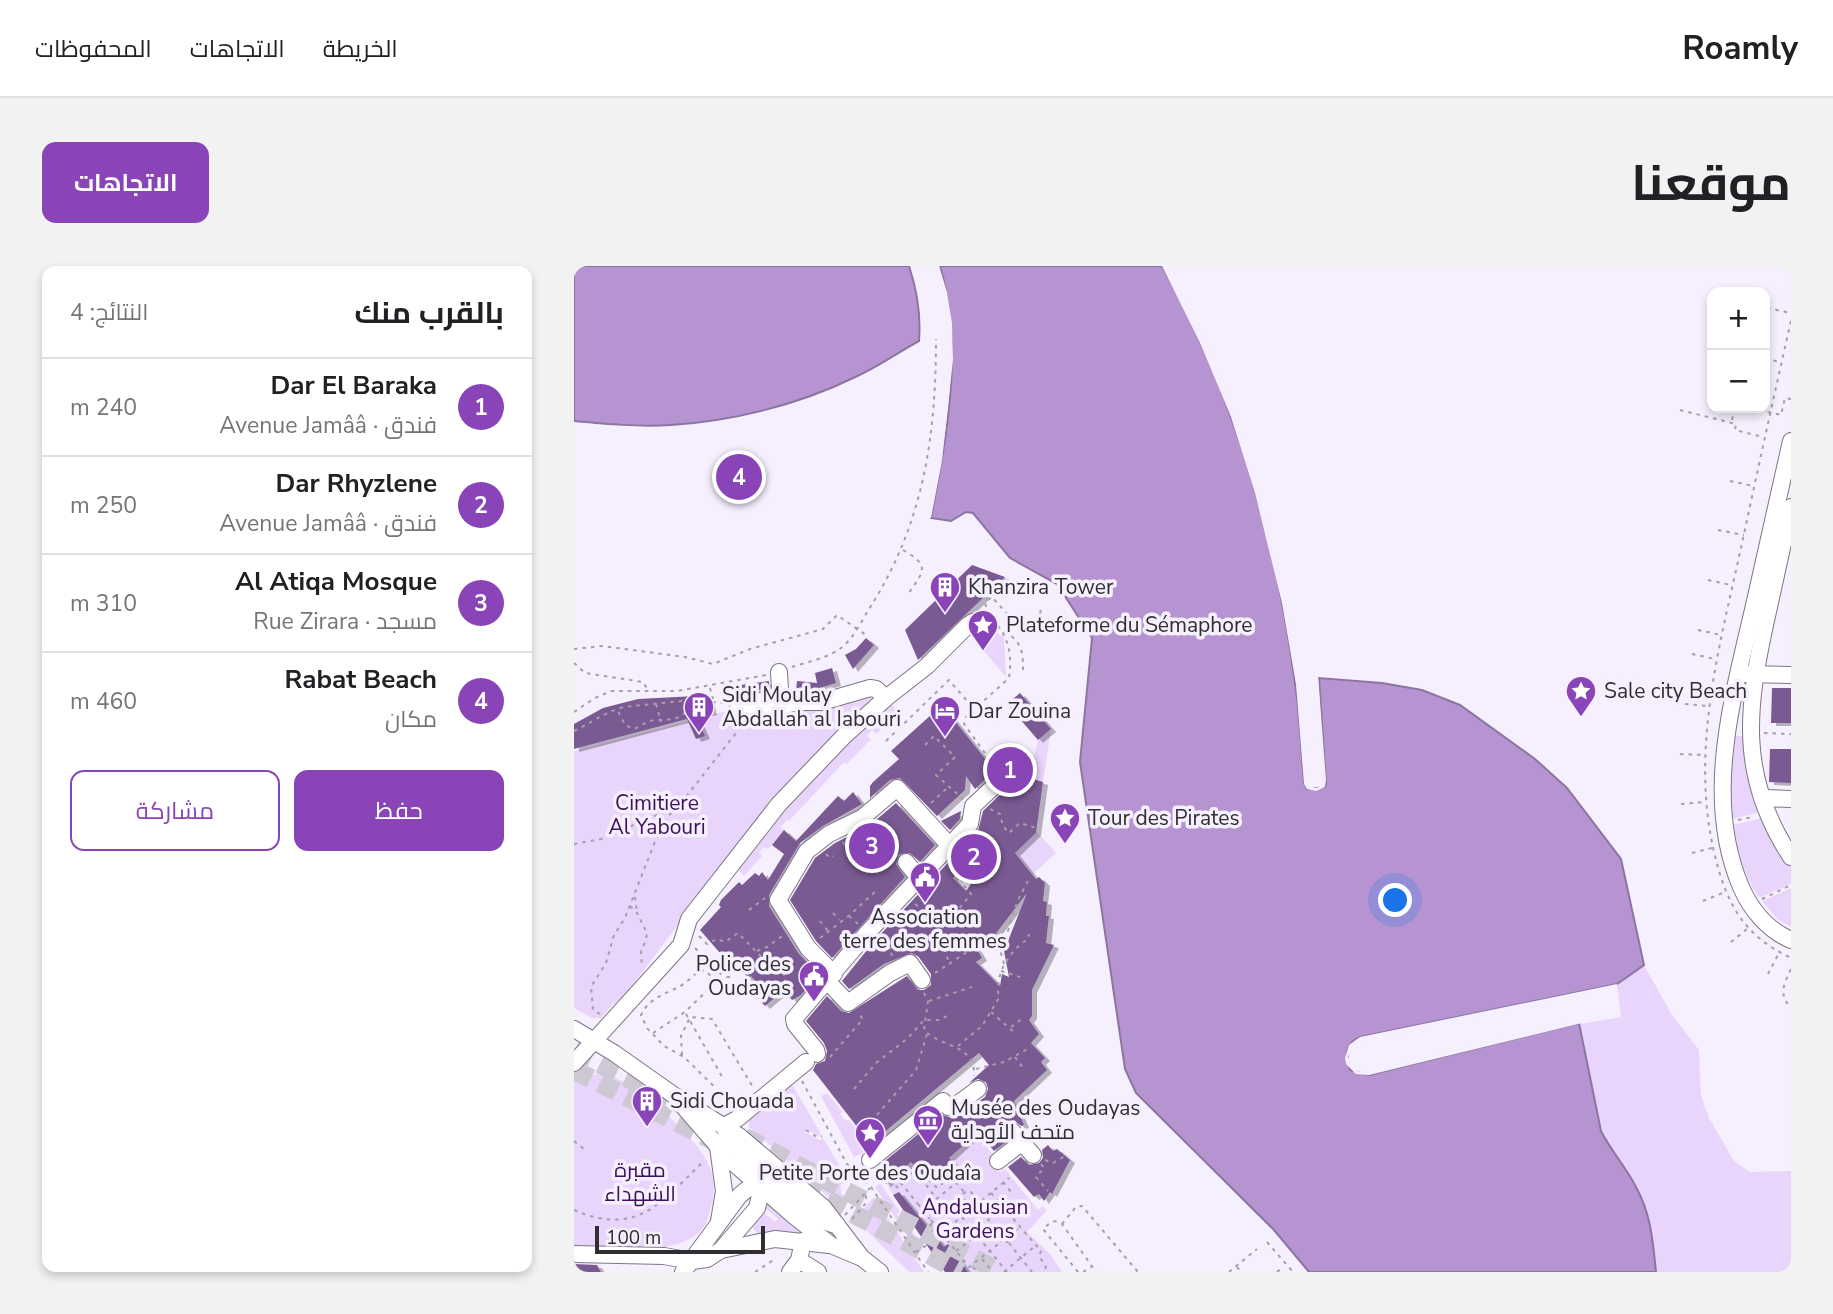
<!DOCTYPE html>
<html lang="ar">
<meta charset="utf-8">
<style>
body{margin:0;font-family:"Nunito Sans",Cairo,sans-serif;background:#f2f2f2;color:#202124;direction:rtl}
.controls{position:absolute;right:21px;top:21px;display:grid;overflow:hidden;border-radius:14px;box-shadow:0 4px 10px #0003}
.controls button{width:63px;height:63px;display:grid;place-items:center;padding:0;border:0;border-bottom:2px solid #e0e0e0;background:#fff;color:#202124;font:35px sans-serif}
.scale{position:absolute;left:21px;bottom:18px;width:170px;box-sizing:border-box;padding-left:7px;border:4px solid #302e33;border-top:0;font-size:19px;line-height:24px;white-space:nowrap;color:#302e33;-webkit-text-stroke:5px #f6effd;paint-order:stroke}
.you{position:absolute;left:822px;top:635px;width:24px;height:24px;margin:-18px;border:5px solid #fff;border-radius:50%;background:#1a73e8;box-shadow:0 0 0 10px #1a73e833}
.badge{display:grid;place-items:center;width:46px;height:46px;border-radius:50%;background:#8944b7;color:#fff;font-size:23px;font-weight:700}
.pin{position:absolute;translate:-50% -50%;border:4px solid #fff;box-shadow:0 2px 7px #0006}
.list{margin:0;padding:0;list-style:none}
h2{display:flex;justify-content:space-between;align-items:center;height:91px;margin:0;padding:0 28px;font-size:30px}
h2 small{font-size:23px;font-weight:400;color:#757577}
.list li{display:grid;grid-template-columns:46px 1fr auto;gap:21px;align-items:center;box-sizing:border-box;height:98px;padding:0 28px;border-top:2px solid #e0e0e0}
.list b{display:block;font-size:26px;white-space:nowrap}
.list p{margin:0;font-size:23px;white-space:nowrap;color:#757577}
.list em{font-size:23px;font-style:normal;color:#757577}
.actions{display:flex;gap:14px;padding:21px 28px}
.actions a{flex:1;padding:16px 0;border:2px solid #8944b7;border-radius:14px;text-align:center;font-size:24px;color:#8944b7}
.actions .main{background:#8944b7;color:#fff}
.map{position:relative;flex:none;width:1217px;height:1006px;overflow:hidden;direction:ltr;border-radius:14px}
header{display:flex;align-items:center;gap:42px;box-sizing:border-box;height:98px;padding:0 35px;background:#fff;border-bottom:2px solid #e0e0e0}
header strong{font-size:33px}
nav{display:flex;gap:38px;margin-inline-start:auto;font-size:24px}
.intro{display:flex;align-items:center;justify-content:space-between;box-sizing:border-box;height:168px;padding:0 42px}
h1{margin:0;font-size:49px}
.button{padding:18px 32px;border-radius:14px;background:#8944b7;color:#fff;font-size:24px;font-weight:700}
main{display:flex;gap:42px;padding:0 42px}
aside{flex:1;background:#fff;border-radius:14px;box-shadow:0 4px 10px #0003}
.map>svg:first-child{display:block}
.green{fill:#e9d4fb}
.water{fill:#b594d1;stroke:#8d75a2;stroke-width:2}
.pier{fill:#f6effd}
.building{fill:#7a5a93;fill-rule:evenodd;filter:url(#shadow)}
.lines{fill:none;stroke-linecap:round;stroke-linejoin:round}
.major-tunnel{stroke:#cec8d5;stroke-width:19;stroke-dasharray:19 10;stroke-linecap:butt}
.minor-casing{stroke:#7c7682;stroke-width:18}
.path{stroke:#a49faa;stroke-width:2;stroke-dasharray:3.5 5;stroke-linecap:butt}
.minor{stroke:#fff;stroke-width:16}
.labels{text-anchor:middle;stroke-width:7;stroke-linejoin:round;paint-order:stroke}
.poi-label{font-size:21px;fill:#302e33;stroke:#f6effd;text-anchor:start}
.park-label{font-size:21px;fill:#3f115a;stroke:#f6effd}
</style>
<header>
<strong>Roamly</strong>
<nav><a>الخريطة</a><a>الاتجاهات</a><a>المحفوظات</a></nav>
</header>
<div class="intro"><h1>موقعنا</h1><a class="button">الاتجاهات</a></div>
<main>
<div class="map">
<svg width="1217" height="1006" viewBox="0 0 1217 1006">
<defs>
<filter id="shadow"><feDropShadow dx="5" dy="3" stdDeviation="0" flood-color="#0004"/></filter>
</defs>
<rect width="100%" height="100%" fill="#f6effd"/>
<g class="green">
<polygon points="412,358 430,372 432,411 399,372"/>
<polygon points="301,429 187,549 48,733 39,738 27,752 18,752 0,742 0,485 149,446 180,447"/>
<polygon points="315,436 325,445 303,468 298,464 293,470 297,473 273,498 269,497 215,555 213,554 207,561 210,564 194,583 190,581 185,586 188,590 170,610 161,600 209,542"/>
<polygon points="477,463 469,516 455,511 464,474"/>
<polygon points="1160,470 1172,470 1187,546 1158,553 1155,533"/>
<path d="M1189 552 1217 601V618L1187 631 1184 630C1169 607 1163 585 1158 559Z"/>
<polygon points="463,566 482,587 459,608 448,595 440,601 433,593"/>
<polygon points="1217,622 1217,661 1203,653 1188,635"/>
<path d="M1070 699 1098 749 1125 784 1127 830 1135 852 1160 895 1176 906 1217 905V1006H1082C1079 976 1075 949 1062 921 1053 901 1037 885 1027 865L1005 758 1047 751 1043 718Z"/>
<path d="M29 808C53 812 84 839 100 855 123 879 147 901 138 937 136 945 134 955 129 962 106 992 33 983 0 980V809Z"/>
<polygon points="217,817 247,868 244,870 233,863 231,866 245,874 249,872 266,901 267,927 274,933 266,941 175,861 175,852"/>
<polygon points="365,826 379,841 378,847 382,844 426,897 422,900 426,906 431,903 464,944 469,940 473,944 453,966 476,988 488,1006 371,1006 336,954 331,956 327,950 331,946 291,886 280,891 247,830 253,827 269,846 266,848 271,854 275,854 291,874 291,879 288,882 290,886 296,882 294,879 297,877 300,880"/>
<polygon points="306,917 326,946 323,948 330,959 333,958 346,977 342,983 301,921"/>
<polygon points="300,931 350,1006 335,1006 281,953"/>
<polygon points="192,936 232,969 184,969 177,959 188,945 201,956 204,953 192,943 190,945"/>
</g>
<g class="water">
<path d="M0 0H335C343 24 347 49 345 75 323 87 302 102 279 112 224 139 158 155 97 159 65 161 32 158 0 155Z"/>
<path d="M366 0H588C659 128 702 272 721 417 726 450 727 484 730 517L733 523 751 521 752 518 745 412 808 417 848 424 886 439 961 493 993 522 1047 593 1070 699 1043 718 786 771C769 779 773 789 776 804L795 809 1005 757 1027 865C1037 885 1052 901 1062 921 1077 948 1079 976 1082 1006H735L700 964 562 827 551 803 506 496 518 372 483 318 436 292 399 247 392 246 377 255 357 252C373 169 390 82 366 0Z"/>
</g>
<g class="pier">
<polygon points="362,0 365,0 373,26 378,57 379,94 368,195 357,252 354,252 365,195 375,94 374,57 370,26"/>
<polygon points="588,0 592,0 630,75 660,150 684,226 711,337 725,417 734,517 736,520 742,522 748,519 749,514 741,413 744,409 752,514 751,521 742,525 733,523 730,518 722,418 708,337 681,227 657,151 626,77"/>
<polygon points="1043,718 1043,722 787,775 777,781 774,791 779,801 783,805 794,806 1004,754 1008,757 795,809 782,808 772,798 771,792 775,779 786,771"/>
</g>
<g class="building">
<polygon points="398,299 431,311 344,394 331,364"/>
<polygon points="292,372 300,379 279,403 271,389 282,383"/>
<polygon points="258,402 262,417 249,421 249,423 222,425 223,415 243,417 241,407"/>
<polygon points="195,415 195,422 160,427 159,420"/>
<polygon points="1198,422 1217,422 1217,457 1197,457"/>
<polygon points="446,427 477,463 464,474 433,438"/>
<polygon points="122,430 123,434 135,433 138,446 122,450 131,470 122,473 113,453 0,483 0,458 29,442 64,433"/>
<polygon points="368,439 417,500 416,509 401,523 392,510 391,524 363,550 326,512 316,514 296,532 296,520 299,516 325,493 317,485"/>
<polygon points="1196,483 1217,483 1217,517 1195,516"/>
<path d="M437 496 447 509 469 516 462 567 441 587 462 613 465 611 471 617 469 635 473 636 472 650H475L472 677 480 679 458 724V750L455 754 465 768 457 777 471 792 467 796 473 804 440 835 450 859 447 860 440 854 431 856 427 865 433 875 420 885 404 866 375 892 379 896 363 910 359 905 351 912 337 896 312 918 304 907 314 899 311 895 368 849 375 851 391 846 411 831 414 823 412 816 404 813 395 817 415 799 405 787 301 874 288 859 284 862 239 804 242 798 251 795 253 785 250 777 232 755 253 730 267 745 275 747 333 710 344 724H350L357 719V708L344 690 337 687 310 698 275 723 268 715 302 673 404 565 409 545 440 515V509L434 499ZM393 593 407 604 392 625 379 612ZM453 627 430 685 435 711 428 708 426 720 402 696 408 692 401 680 417 668 420 670Z"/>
<polygon points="279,526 288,538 249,560 226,577 195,629 195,640 225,688 245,708 227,729 218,734 210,724 191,740 181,729 188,724 177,710 173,713 166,697 159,702 126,664 147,641 145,639 147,634 165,616 168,619 181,607 185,610 188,606 194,614 210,588 198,579 210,564 222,575 264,530 270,535"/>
<polygon points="322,537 361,579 346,596 336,587 325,588 322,598 331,611 258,692 242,675 216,634 241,592 261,577 295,560"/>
<polygon points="387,545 386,553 376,564 367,555"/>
<polygon points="474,879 479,885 483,883 496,894 478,928 476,926 470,935 465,928 460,931 434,901 447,891 455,899 465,897 469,892 468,884"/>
<polygon points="325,926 370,981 374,978 394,1006 371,1006 319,929"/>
<polygon points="0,998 23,999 27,1006 0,1006"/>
</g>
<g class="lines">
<g class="major-tunnel">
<polyline points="0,785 105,838"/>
<polyline points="0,804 142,876"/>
<polyline points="170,871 426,1006"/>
<polyline points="228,920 387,1006"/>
</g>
<g class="minor-casing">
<g id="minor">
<path d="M1217 175C1205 228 1193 282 1181 335 1160 428 1128 530 1167 621 1177 644 1194 664 1217 674"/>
<path d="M1217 241C1209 277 1201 314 1193 350 1173 440 1163 509 1217 591"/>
<polyline points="205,406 206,424 203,431 190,435 165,436 164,442 195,443 223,436 248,436 296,422 302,423 312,432"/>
<polyline points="1171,408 1217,409"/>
<polyline points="1188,532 1217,533"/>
<polyline points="332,596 345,612"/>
<polyline points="260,708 234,682 204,634 233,585 255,568 288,552 323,522 376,580"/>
<polyline points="254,716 274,737 316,707 336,697 348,714"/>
<polyline points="0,763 40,787 101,830 165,870 249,941 288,992"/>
<polyline points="243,788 242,784 221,758 220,753 294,666 396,558 399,540 430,511 426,506"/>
<polyline points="0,797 107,679 115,653 205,538 270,470 312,432 353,400 393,360 399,356 409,355"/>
<polyline points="385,837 404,823"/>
<polyline points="109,840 155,893 220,950 257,979 288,992 306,1006"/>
<polyline points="437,864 459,889"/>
<polyline points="144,881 150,925 145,955"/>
<polyline points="296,894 369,835 374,841"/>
<polyline points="424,895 447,877"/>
<polyline points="147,984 201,973 255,979"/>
<polyline points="0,988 90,990 118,995 133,993 147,984 183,942 187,926 182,899 153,869 150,860 163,853 232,796"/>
<polyline points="225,994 244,1006"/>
<path d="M109 1006 165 930C204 892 229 955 263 959"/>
<polyline points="216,1006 225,994 229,975"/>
</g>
</g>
<g class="path">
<polyline points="1193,42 1217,47"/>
<path d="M1217 55C1200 129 1184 203 1168 277 1146 379 1116 482 1140 586 1152 636 1168 669 1217 692"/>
<polyline points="1191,93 1207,96"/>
<polyline points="1177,142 1207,149 1211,132 1217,133"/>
<polyline points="1106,144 1162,158 1161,164 1189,171"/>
<polyline points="1158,154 1161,142"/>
<polyline points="1156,215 1179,220"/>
<polyline points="1144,264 1170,269"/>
<path d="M329 284C359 301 348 306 333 330"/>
<polyline points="1134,314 1157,319"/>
<polyline points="412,341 411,336 418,331 435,350 454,355 465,361 467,340"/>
<polyline points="1124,364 1147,369"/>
<path d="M430 366C450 375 449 390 449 409"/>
<polyline points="0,383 28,380 111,391 139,398 176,383 249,363 263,349 292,369"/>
<polyline points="1118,388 1141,393"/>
<polyline points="0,397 11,407 69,416 74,424"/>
<path d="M218 401C233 396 254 392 267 382 279 373 287 356 295 343 349 259 362 172 362 73"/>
<polyline points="136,422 139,433"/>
<polyline points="126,431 135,431 140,436"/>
<polyline points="82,438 87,456"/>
<polyline points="1111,438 1134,440"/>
<polyline points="113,440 136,436 152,437"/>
<polyline points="0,446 21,432 37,425 103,425 192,409"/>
<path d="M0 465C17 457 31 446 50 441L108 435 113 440V444C104 457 89 452 76 455 70 457 65 461 60 463L51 459 43 443"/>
<polyline points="1190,467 1217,468"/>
<polyline points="312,475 375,414 401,444"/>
<polyline points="351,479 360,470 381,491 362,509 389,533"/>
<polyline points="1106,488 1130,489"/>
<path d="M416 494 390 458 392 451 435 412C438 392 436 373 422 358"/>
<polyline points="357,537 373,522"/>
<polyline points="1107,538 1131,536"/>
<polyline points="416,543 426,548 429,560 435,567 446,557 462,562 465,560"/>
<polyline points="1164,554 1179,551"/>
<polyline points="269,576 278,594"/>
<polyline points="0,578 27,573 97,543"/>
<polyline points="1118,587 1138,582"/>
<polyline points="252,588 256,592 259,590"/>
<polyline points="387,590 411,611"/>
<polyline points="404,605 412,595"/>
<polyline points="61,631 63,646"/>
<polyline points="1188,633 1217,619"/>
<polyline points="1129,635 1151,626"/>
<polyline points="341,638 369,661 365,670 376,699"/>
<polyline points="56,640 63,647 73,667 72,674 67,685 68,701"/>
<polyline points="175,644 191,632"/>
<polyline points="259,647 265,654"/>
<polyline points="275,650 284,658"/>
<polyline points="246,655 254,665"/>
<polyline points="370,660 380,644 384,644 397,628 387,616 392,610"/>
<polyline points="125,670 133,678 143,673 151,676 164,667 199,703 202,700 212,711 208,725 216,736"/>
<polyline points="246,672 277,648 304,623"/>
<polyline points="305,675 315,683 319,691"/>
<polyline points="1157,676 1173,663"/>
<polyline points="121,682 149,710"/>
<polyline points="315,683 321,678"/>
<polyline points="183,685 193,681 211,668"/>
<polyline points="430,698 427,687 443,636 456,611"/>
<path d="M1217 703C1210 718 1204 728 1217 742"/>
<polyline points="427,705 446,711"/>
<polyline points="361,707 410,675"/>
<polyline points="1194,708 1206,685"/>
<path d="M143 715 131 705 126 704C119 710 111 718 103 722 89 728 74 734 67 749L73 762 90 780 110 791 152 832 164 833"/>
<path d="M350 727 354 735 350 764C367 782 402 778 400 810"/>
<polyline points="355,735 398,721"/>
<polyline points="417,746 442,768"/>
<polyline points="26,748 19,744 17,721 32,697 40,669 51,652 82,573 99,543 111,532 170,457"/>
<polyline points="112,748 150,814"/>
<polyline points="437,761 449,752"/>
<polyline points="79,767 111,746 143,715 149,711 159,711"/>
<path d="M384 780 408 760 425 732C420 709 435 685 454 673L455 668"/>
<polyline points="108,789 107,770 116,751 138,753 180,823"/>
<polyline points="256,791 289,753 285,748"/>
<polyline points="441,791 449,802"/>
<polyline points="402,803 430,796 457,781"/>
<polyline points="228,815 273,898 297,921 354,1006"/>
<polyline points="280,823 302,797 334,772 350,754 365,754 373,750"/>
<polyline points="408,836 417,849 425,855"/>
<polyline points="303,849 342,804 353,768"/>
<polyline points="232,864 243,871 248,870"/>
<polyline points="0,875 10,883"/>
<polyline points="471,894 479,897 491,890"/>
<polyline points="467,898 470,902 462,911 474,925"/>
<polyline points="371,903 391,927"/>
<polyline points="321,910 344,938"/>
<polyline points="319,912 326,917"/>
<polyline points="347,912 362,932"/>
<polyline points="324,913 328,910 331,913 341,905"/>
<polyline points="429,916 437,926"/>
<polyline points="324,922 318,916 337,899 350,914 353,912 362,921 368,919 367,913"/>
<circle cx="394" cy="930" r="5"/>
<polyline points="417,927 467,985 465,990 472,1001 469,1006"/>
<polyline points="397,933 428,970"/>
<polyline points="344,938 356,953"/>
<path d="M0 944C63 971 86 937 127 898"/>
<polyline points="349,944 387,913"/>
<polyline points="271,949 296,922"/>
<polyline points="388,951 433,1006"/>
<polyline points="278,953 292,937 292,926"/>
<polyline points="357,954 395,1001 427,976"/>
<polyline points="358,957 356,960 368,976"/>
<polyline points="488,958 502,941 508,940 564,1006"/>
<polyline points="368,967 435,912"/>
<polyline points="404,967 416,957"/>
<polyline points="434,970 428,970 427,976 434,976 434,970 446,961"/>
<polyline points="693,976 719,1006"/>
<polyline points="435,977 458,1006"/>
<polyline points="382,985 402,970"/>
<polyline points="342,986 353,979"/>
<polyline points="408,993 419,1006"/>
<polyline points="399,1001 403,1006"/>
<polyline points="663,1001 667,1006"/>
<polyline points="181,1006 201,993"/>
<polyline points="430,1006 461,980"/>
<path d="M504 1006 469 963C476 957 480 952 488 958L522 1006"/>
<polyline points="509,1006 517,1001"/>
<polyline points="655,1006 683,983"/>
<polyline points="703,1006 707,1003"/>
</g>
<use href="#minor" class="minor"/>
</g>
<defs>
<g id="building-pin" transform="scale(1.575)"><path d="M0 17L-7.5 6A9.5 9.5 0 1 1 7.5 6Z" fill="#8944b7" stroke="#f6effd"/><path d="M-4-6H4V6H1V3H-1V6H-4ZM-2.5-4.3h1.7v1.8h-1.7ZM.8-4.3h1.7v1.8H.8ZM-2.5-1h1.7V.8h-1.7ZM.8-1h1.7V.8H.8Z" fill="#fff"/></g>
<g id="sight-pin" transform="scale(1.575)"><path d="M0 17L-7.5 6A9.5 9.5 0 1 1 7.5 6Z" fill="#8944b7" stroke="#f6effd"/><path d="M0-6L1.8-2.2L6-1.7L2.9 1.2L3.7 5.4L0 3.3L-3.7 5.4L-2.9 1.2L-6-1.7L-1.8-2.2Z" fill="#fff"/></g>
<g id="hotel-pin" transform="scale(1.575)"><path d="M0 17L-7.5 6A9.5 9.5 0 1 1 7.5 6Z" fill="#8944b7" stroke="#f6effd"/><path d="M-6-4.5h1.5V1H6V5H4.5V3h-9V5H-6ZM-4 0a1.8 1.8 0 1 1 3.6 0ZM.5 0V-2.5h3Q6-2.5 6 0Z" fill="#fff"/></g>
<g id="civic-pin" transform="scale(1.575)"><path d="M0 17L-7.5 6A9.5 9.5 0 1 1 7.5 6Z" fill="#8944b7" stroke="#f6effd"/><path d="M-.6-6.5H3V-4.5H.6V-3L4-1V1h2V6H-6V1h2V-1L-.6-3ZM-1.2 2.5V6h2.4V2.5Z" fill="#fff"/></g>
<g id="museum-pin" transform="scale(1.575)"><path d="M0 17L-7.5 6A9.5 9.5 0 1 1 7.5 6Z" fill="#8944b7" stroke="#f6effd"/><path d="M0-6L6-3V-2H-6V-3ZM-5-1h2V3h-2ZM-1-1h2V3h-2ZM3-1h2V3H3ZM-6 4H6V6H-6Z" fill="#fff"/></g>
</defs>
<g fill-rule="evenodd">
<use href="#building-pin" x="371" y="321"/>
<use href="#sight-pin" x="409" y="359"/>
<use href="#sight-pin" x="1007" y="425"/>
<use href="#building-pin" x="125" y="441"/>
<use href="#hotel-pin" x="371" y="445"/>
<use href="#sight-pin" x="491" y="552"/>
<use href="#civic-pin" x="351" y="611"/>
<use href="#civic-pin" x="240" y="710"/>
<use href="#building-pin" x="73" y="835"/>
<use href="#museum-pin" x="354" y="854"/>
<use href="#sight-pin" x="296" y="867"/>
</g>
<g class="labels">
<g class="poi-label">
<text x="394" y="328">Khanzira Tower</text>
<text x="432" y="366">Plateforme du Sémaphore</text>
<text x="1030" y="432">Sale city Beach</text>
<text x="148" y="436">Sidi Moulay<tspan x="148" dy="24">Abdallah al Iabouri</tspan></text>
<text x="394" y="452">Dar Zouina</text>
<text x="514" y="559">Tour des Pirates</text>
<text x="351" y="658" text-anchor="middle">Association<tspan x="351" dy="24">terre des femmes</tspan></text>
<text x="217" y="705" text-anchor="end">Police des<tspan x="217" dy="24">Oudayas</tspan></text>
<text x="96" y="842">Sidi Chouada</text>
<text x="377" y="849">Musée des Oudayas<tspan x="377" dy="24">متحف الأوداية</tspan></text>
<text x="296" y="914" text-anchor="middle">Petite Porte des Oudaîa</text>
</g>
<g class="park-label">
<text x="83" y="544">Cimitiere<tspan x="83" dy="24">Al Yabouri</tspan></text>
<text x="66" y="911">مقبرة<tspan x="66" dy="24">الشهداء</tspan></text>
<text x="401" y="948">Andalusian<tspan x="401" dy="24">Gardens</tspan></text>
</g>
</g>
</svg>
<div class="controls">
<button>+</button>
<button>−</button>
</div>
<div class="scale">100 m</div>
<div class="you"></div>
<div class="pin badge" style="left:436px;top:504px">1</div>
<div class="pin badge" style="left:400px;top:591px">2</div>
<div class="pin badge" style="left:298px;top:580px">3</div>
<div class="pin badge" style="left:165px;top:211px">4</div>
</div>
<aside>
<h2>بالقرب منك<small>النتائج: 4</small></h2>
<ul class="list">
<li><span class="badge">1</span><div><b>Dar El Baraka</b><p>فندق · Avenue Jamââ</p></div><em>240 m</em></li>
<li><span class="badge">2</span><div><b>Dar Rhyzlene</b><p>فندق · Avenue Jamââ</p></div><em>250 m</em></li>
<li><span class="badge">3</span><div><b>Al Atiqa Mosque</b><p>مسجد · Rue Zirara</p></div><em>310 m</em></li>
<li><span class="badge">4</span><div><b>Rabat Beach</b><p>مكان</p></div><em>460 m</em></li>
</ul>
<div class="actions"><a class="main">حفظ</a><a>مشاركة</a></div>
</aside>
</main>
